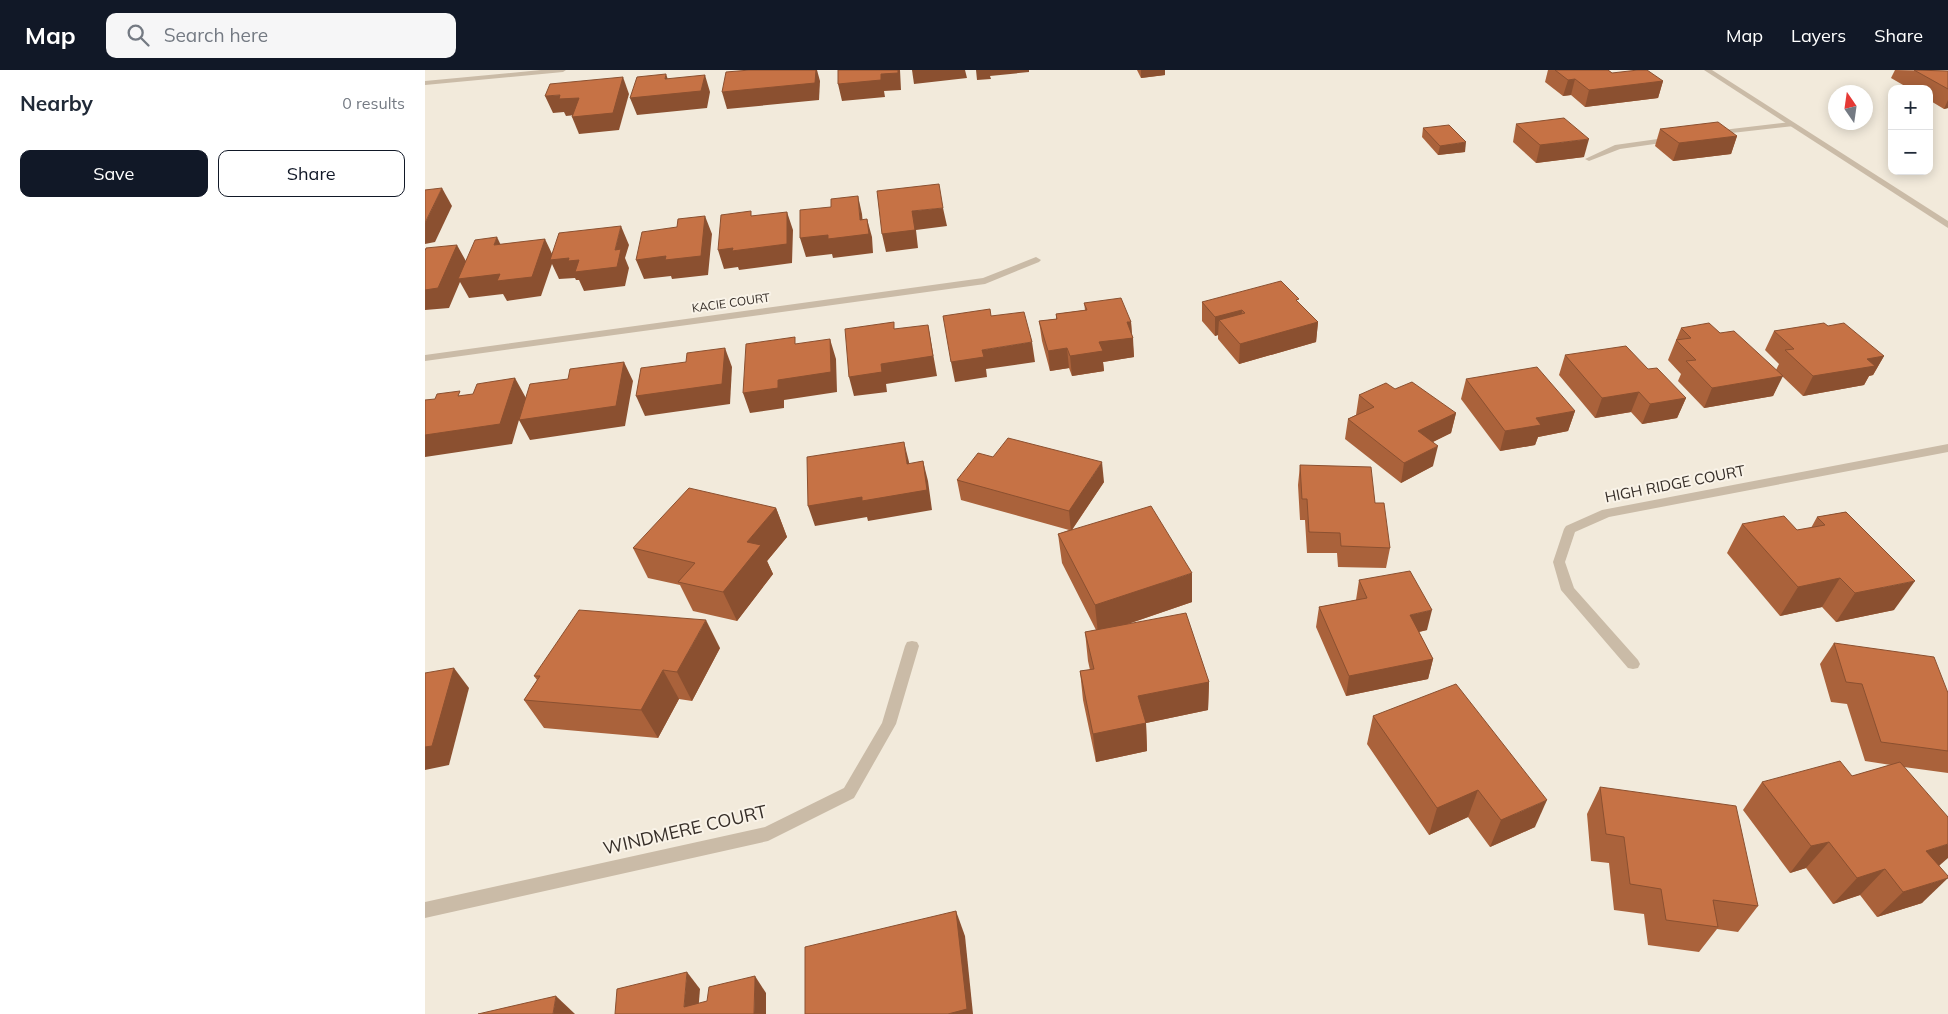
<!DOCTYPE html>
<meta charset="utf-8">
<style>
body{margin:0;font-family:Mulish,sans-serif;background:#f6f6f7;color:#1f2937}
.controls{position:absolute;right:15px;top:15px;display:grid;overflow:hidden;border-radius:10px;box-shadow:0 2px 12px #0003}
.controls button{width:45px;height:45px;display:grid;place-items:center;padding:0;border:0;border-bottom:1px solid #e0e1e3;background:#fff;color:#1f2937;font:25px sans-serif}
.compass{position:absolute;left:1403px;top:15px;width:45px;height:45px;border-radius:50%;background:#fff;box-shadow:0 2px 12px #0003;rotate:347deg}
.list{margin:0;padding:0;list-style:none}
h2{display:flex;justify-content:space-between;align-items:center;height:65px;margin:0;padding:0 20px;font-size:21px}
h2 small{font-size:16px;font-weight:400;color:#747a83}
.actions{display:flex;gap:10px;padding:15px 20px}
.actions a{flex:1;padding:11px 0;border:1px solid #111827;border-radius:10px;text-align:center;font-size:18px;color:#111827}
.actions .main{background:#111827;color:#fff}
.icon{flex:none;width:28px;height:28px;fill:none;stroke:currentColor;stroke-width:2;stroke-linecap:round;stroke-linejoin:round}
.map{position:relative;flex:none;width:1523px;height:944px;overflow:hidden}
header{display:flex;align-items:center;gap:30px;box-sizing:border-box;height:70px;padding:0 25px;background:#111827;color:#fff}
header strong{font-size:24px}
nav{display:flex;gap:28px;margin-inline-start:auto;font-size:18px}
.search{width:350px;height:45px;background:#f6f6f7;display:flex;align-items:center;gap:12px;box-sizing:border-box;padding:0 18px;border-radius:10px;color:#747a83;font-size:19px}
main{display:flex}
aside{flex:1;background:#fff}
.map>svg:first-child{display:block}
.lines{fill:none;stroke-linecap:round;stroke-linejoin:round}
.lane{fill:#cabba7;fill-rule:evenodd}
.street{fill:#cabba7;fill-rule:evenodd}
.wall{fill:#aa623b}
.shaded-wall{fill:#8b5030}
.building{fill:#c67245;stroke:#8b5030}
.labels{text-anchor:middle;stroke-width:4;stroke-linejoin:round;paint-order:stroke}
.far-street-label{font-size:12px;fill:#362e28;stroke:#f9f3e8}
.street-label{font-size:15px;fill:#362e28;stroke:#f9f3e8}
.near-street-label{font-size:18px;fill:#362e28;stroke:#f9f3e8}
</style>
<header>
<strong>Map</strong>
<div class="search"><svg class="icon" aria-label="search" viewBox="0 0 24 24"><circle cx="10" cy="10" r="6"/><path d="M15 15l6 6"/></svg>Search here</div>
<nav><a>Map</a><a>Layers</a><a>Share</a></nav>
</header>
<main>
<aside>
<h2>Nearby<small>0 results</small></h2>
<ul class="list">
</ul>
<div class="actions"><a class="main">Save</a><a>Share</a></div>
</aside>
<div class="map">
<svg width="1523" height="944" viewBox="0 0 1523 944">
<rect width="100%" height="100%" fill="#f2eadb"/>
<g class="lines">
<g class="lane">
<polygon points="1366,52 1370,54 1369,56 1289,65 1285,63 1289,61"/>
<polygon points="1247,67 1250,67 1250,71 1195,79 1164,91 1160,89 1190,75"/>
</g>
<g class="street">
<polygon points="116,0 141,0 138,2 0,15 0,11"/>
<polygon points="1279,0 1287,0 1523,151 1523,158"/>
<polygon points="611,187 616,190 614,192 560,214 0,291 0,285 558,208"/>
<polygon points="1523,374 1523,382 1184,447 1150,462 1140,492 1149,518 1213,590 1215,594 1213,598 1208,599 1203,598 1136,520 1128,492 1139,459 1141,456 1177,440"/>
<polygon points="487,571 492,572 494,576 471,654 429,728 343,771 0,848 0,832 340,757 419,718 457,653 480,576 482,572"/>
</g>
</g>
<g class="wall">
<polygon points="712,0 740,0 740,5 716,8"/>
<polygon points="1123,0 1183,0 1187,3 1238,11 1233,28 1160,37 1146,25 1138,26 1120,12"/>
<polygon points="1470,0 1523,1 1523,38 1519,39 1504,30 1504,19 1485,19 1466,8"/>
<polygon points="1091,54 1159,87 1111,93 1088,72"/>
<polygon points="998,58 1040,82 1013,85 997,67"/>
<polygon points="1235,59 1312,66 1306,84 1248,91 1230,76"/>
<polygon points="777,232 874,233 893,252 891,272 814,294 793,269 793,265 790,266 777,251"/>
<polygon points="659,233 706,252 709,287 678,292 679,301 647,306 644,298 625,301 617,271 614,251 631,249 631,244 660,240"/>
<polygon points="1403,256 1459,286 1448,305 1444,306 1439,315 1378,326 1357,306 1348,326 1279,338 1253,311 1256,304 1243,290 1256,258 1295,263 1351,300 1354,294 1340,280 1349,261"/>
<polygon points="1140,285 1223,299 1261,328 1252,348 1217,354 1206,342 1170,348 1134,305"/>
<polygon points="1041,309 1150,341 1143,361 1113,367 1110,375 1075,381 1036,329"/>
<polygon points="970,319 1031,343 1026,363 1008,372 1008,396 976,413 920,369 923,349 931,345 934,325"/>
<polygon points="568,387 679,412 647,460 767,532 703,554 784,612 783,640 721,653 722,681 671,692 658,630 655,601 665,600 663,591 660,562 671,560 637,493 633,464 644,460 536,430 532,410"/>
<polygon points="875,395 950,433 965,478 961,498 913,497 912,483 882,483 880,450 875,450 873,415"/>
<polygon points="351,438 362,467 342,491 348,504 312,551 268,541 255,515 223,508 208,478"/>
<polygon points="1421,442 1469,540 1411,552 1397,537 1355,546 1302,483 1317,454 1372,460 1386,458 1392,447"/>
<polygon points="934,510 1002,560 994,562 1008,589 1003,609 921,626 891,557 894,537 931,530"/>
<polygon points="1409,573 1523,623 1523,703 1479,697 1515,795 1514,796 1497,833 1452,847 1435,825 1408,834 1381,798 1365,803 1318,740 1337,712 1427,706 1466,695 1440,691 1422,634 1406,632 1395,594"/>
<polygon points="295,578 267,631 254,629 233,668 119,658 99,630 112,610 109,606"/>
<polygon points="948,646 1110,757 1065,777 1043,747 1004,765 942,674"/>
<polygon points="1175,717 1333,836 1313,862 1292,859 1274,882 1223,875 1219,844 1189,840 1184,793 1166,791 1162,744"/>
</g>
<g class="shaded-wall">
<polygon points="391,0 392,0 395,11 394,30 302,39 297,22"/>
<polygon points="473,0 475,0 476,20 459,21 460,27 417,31 413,14"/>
<polygon points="487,0 540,0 542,8 489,14"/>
<polygon points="551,0 604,0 604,2 565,6 566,9 552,10"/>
<polygon points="716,0 740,0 740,5 716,8"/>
<polygon points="241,4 247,21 280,5 285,22 282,38 212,45 205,28 240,9"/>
<polygon points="198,7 204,24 194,60 154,64 147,47"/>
<polygon points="1150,9 1146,25 1138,26 1143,10"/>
<polygon points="1238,11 1233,28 1160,37 1164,20"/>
<polygon points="135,25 154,28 160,44 141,46 139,42 128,43 120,26"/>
<polygon points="1523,30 1523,38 1519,39"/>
<polygon points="1312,66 1306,84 1248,91 1254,73"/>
<polygon points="1164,69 1159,87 1111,93 1115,75"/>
<polygon points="1041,72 1040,82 1013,85 1015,76"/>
<polygon points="17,118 27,136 10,172 0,174 0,153"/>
<polygon points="433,126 437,144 439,165 442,149 447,167 448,183 408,188 407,184 381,187 375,168 435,150"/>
<polygon points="518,138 522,156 491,160 493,178 461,182 457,164 487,141"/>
<polygon points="362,142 368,160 367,193 314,200 313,197 299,199 293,180"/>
<polygon points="280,146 287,164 283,205 247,209 246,206 219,209 211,190"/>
<polygon points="196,156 204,175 200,188 204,198 200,216 159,221 154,210 151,210 150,208 134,209 127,194 116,226 82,231 78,224 44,228 35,212 24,238 0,240 0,220 32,175 42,193 120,169 129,188 190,180"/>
<polygon points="72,167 81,186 69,175"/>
<polygon points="817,240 816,259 794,250 793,265 790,266 790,247"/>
<polygon points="702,252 706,252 707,268 708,268 709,287 678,292 679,301 647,306 645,286 674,272"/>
<polygon points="893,252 891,272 814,294 815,274"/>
<polygon points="503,255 512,306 461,314 462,322 429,326 424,307 456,294"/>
<polygon points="405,269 411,289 412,322 359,330 359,338 325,343 318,323 353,310"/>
<polygon points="607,272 610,292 561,299 562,307 530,312 526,292 557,280"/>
<polygon points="300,278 307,297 305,334 220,346 211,326"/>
<polygon points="642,278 644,298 625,301 623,281"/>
<polygon points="1459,286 1448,305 1444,306 1439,315 1378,326 1388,306 1442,289"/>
<polygon points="199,292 208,311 200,356 105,370 94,350 87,374 0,387 0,365 90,308 101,328"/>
<polygon points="1358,306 1348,326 1279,338 1287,318"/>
<polygon points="1214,322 1206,342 1170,348 1177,328"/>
<polygon points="1261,328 1252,348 1217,354 1225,334"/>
<polygon points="1150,341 1143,361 1113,367 1110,375 1075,381 1080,361 1111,348"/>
<polygon points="1031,343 1026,363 989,381 993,361"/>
<polygon points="479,372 484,392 487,414 482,394"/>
<polygon points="1013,376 1008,396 976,413 979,393"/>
<polygon points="498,391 503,411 507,440 443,451 442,447 390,456 383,436"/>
<polygon points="677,392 679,412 646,461 644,441"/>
<polygon points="351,438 362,467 342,491 348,504 312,551 298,522 322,472"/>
<polygon points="767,503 767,532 673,564 670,535"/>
<polygon points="1415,508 1397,537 1355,546 1373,517"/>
<polygon points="1490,511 1469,540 1411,552 1430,523"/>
<polygon points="1007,540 1002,560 980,565 985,545"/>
<polygon points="281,550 295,578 267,631 252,602"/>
<polygon points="1008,589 1003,609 921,626 924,606"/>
<polygon points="29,598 44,618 24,695 0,700 0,677"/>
<polygon points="238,600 254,629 233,668 216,640"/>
<polygon points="784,612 783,640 721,653 722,681 671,692 668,664 713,626"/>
<polygon points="1053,720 1043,747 1004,765 1012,738"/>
<polygon points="1122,730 1110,757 1065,777 1076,750"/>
<polygon points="1404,772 1381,798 1365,803 1386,776"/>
<polygon points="1523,774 1523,788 1515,795 1475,808 1501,781"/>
<polygon points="1460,799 1435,825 1408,834 1432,808"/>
<polygon points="1523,808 1497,833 1452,847 1478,822"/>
<polygon points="531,841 540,866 548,944 523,944"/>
<polygon points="262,902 275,919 273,944 259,937"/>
<polygon points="330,906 341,923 341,944 329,944"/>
<polygon points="131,926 150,944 128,944"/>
</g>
<g class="building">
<polygon points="325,0 391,0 390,13 297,22 301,2"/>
<polygon points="413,0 473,0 473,3 456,4 456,10 413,14"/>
<polygon points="1130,0 1183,0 1187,3 1213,0 1222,0 1238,11 1164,20 1150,9 1143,10"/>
<polygon points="1489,0 1523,1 1523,19"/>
<polygon points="241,4 240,9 280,5 276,21 205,28 212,7"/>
<polygon points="198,7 188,43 147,47 154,28 134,29 135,25 120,26 125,14"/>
<polygon points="1139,48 1164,69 1115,75 1091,54"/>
<polygon points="1293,52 1312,66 1254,73 1235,59"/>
<polygon points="1024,55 1041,72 1015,76 998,58"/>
<polygon points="514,114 518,138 487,141 490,160 457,164 452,121"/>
<polygon points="17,118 0,153 0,120"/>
<polygon points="433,126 435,150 442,149 444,164 403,169 403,165 375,168 375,140 406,137 406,129"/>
<polygon points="326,141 326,146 362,142 362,174 307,181 308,178 293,180 296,145"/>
<polygon points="280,146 276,186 240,190 241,186 211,190 217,162 252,157 253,149"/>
<polygon points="196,156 190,180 196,179 192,197 150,202 154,190 143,191 144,188 125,190 134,163"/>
<polygon points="72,167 69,175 120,169 107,207 72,211 75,204 33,209 50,170"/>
<polygon points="32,175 13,218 0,220 0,181 1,178"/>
<polygon points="856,211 874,229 871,230 893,252 815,274 794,250 820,243 817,240 790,247 777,232"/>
<polygon points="696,228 706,252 702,252 708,268 674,272 678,281 645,286 642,278 623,281 614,251 632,249 631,244 662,240 659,233"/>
<polygon points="565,239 566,246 599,242 607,272 557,280 559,287 526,292 518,246"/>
<polygon points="469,252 469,259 503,255 508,286 456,294 457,302 424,307 420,259"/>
<polygon points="1284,253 1295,263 1309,261 1358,306 1287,318 1261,291 1271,290 1251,270 1266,268 1256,258"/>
<polygon points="1399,253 1403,256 1419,253 1459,286 1442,289 1450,296 1388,306 1360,280 1369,279 1349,261"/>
<polygon points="370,267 370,274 405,269 406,302 353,310 353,318 318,323 321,274"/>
<polygon points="1201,276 1223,299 1232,298 1261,328 1225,334 1214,322 1177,328 1140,285"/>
<polygon points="300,278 297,314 211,326 216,298 261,292 262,283"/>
<polygon points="199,292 191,336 94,350 105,314 143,309 145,299"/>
<polygon points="1112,297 1150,341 1111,348 1116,355 1080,361 1041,309"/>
<polygon points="90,308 75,354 0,365 0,330 10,329 12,324 35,321 33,326 48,324 52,314"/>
<polygon points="987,312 1031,343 993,361 1013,376 979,393 923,349 949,337 934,325 961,313 970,319"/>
<polygon points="583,368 677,392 644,441 532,410 553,383 568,387"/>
<polygon points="479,372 482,394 498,391 502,420 437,431 437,427 383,436 382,387"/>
<polygon points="875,395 946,397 950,433 959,433 965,478 916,476 915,463 884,462 882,429 877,429"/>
<polygon points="264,418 351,438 322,472 336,475 298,522 253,512 270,493 208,478"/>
<polygon points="726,436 767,503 670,535 633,464"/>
<polygon points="1421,442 1490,511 1430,523 1415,508 1373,517 1317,454 1359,446 1372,460 1400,455 1392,447"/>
<polygon points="985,501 1007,540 985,545 1008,589 924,606 894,537 942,528 934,510"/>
<polygon points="154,540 281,550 252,602 238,600 216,640 99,630 115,606 109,606"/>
<polygon points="761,543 784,612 713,626 721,653 668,664 655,601 669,599 660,562"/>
<polygon points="1409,573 1509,587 1523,623 1523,681 1456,672 1437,614 1421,612"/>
<polygon points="29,598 7,676 0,677 0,603"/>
<polygon points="1031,614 1122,730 1076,750 1053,720 1012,738 948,646"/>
<polygon points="1415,691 1427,706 1475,692 1523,747 1523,774 1501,781 1523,806 1523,808 1478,822 1460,799 1432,808 1404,772 1386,776 1337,712"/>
<polygon points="1175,717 1311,736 1333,836 1288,830 1293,857 1241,850 1236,819 1205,814 1199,767 1181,764"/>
<polygon points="531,841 542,939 523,944 380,944 380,877"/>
<polygon points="262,902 259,937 282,931 284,917 330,906 329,944 190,944 192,919"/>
<polygon points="131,926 128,944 53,944"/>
</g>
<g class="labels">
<g class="far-street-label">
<text transform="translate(306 233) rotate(-8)" y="4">KACIE COURT</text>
</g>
<g class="street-label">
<text transform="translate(1250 414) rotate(-11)" y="5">HIGH RIDGE COURT</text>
</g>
<g class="near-street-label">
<text transform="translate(260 760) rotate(-13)" y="6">WINDMERE COURT</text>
</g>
</g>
</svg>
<div class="controls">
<button>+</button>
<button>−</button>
</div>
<svg class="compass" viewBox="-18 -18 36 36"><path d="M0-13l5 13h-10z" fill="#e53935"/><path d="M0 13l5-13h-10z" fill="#747a83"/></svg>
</div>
</main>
